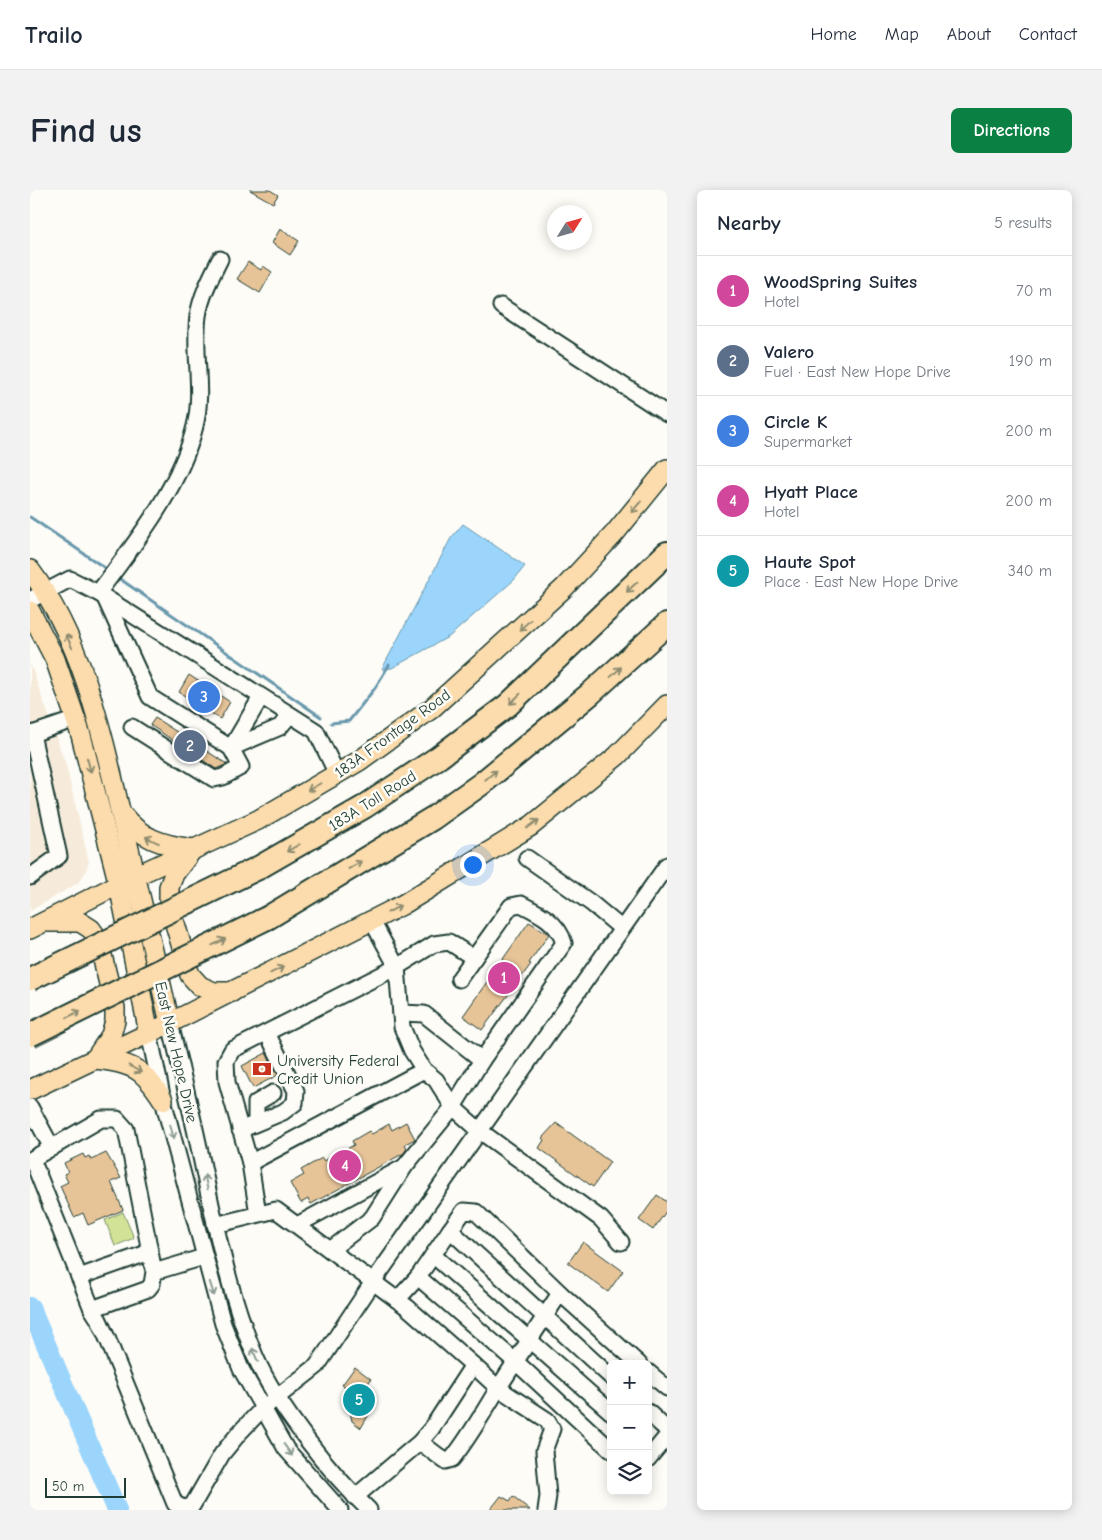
<!DOCTYPE html>
<meta charset="utf-8">
<style>
body{margin:0;font-family:"Comic Neue",sans-serif;background:#f2f2f3;color:#1f2937}
.controls{position:absolute;right:15px;bottom:15px;display:grid;overflow:hidden;border-radius:8px;box-shadow:0 2px 12px #0003}
.controls button{width:45px;height:45px;display:grid;place-items:center;padding:0;border:0;border-bottom:1px solid #e0e1e3;background:#fff;color:#1f2937;font:25px sans-serif}
.compass{position:absolute;left:517px;top:15px;width:45px;height:45px;border-radius:50%;background:#fff;box-shadow:0 2px 12px #0003;rotate:53deg}
.scale{position:absolute;left:15px;bottom:12px;width:81px;box-sizing:border-box;padding-left:5px;border:2px solid #1f3d34;border-top:0;font-size:14px;line-height:18px;white-space:nowrap;color:#1f3d34;-webkit-text-stroke:4px #fdfcf7;paint-order:stroke}
.you{position:absolute;left:442px;top:674px;width:18px;height:18px;margin:-12px;border:4px solid #fff;border-radius:50%;background:#1a73e8;box-shadow:0 0 0 8px #1a73e833}
.badge{display:grid;place-items:center;width:32px;height:32px;border-radius:50%;background:#0b8043;color:#fff;font-size:16px;font-weight:700}
.pin{position:absolute;translate:-50% -50%;border:2px solid #fff;box-shadow:0 1px 5px #0006}
.list{margin:0;padding:0;list-style:none}
h2{display:flex;justify-content:space-between;align-items:center;height:65px;margin:0;padding:0 20px;font-size:21px}
h2 small{font-size:16px;font-weight:400;color:#747a83}
.list li{display:grid;grid-template-columns:32px 1fr auto;gap:15px;align-items:center;box-sizing:border-box;height:70px;padding:0 20px;border-top:1px solid #e0e1e3}
.list b{display:block;font-size:19px;white-space:nowrap}
.list p{margin:0;font-size:16px;white-space:nowrap;color:#747a83}
.list em{font-size:16px;font-style:normal;color:#747a83}
.icon{flex:none;width:28px;height:28px;fill:none;stroke:currentColor;stroke-width:2;stroke-linecap:round;stroke-linejoin:round}
.map{position:relative;flex:none;width:637px;height:1320px;overflow:hidden;border-radius:8px}
header{display:flex;align-items:center;gap:30px;box-sizing:border-box;height:70px;padding:0 25px;background:#fff;border-bottom:1px solid #e0e1e3}
header strong{font-size:24px}
nav{display:flex;gap:28px;margin-inline-start:auto;font-size:18px}
.intro{display:flex;align-items:center;justify-content:space-between;box-sizing:border-box;height:120px;padding:0 30px}
h1{margin:0;font-size:35px}
.button{padding:12px 22px;border-radius:8px;background:#0b8043;color:#fff;font-size:18px;font-weight:700}
main{display:flex;gap:30px;padding:0 30px}
aside{flex:1;background:#fff;border-radius:8px;box-shadow:0 2px 12px #0003}
.map>svg:first-child{display:block}
.built{fill:#f6ebda}
.green{fill:#d2e397;stroke:#789066}
.water{fill:#9bd5fc;stroke:#6998ac}
.lines{fill:none;stroke-linecap:round;stroke-linejoin:round}
.stream{stroke:#6998ac;stroke-width:3}
.river{stroke:#9bd5fc;stroke-width:20}
.building{fill:#e7c498;stroke:#1f3d34}
.minor-casing{stroke:#1f3d34;stroke-width:19}
.major-casing{stroke:#1f3d34;stroke-width:22}
.highway-casing{stroke:#1f3d34;stroke-width:26}
.minor{stroke:#fdfcf7;stroke-width:15}
.major{stroke:#fcdcac;stroke-width:19}
.highway{stroke:#fcdcac;stroke-width:22}
.highway-bridge-casing{stroke:#1f3d34;stroke-width:26;stroke-linecap:butt}
.highway-bridge{stroke:#fcdcac;stroke-width:22}
.oneway{stroke:#8e8c70}
.oneway2{stroke:#8e9c96}
.labels{text-anchor:middle;stroke-width:5;stroke-linejoin:round;paint-order:stroke}
.street-label{font-size:16px;fill:#1f3d34;stroke:#fdfcf7}
.poi-label{font-size:16px;fill:#1f3d34;stroke:#fdfcf7;text-anchor:start}
</style>
<header>
<strong>Trailo</strong>
<nav><a>Home</a><a>Map</a><a>About</a><a>Contact</a></nav>
</header>
<div class="intro"><h1>Find us</h1><a class="button">Directions</a></div>
<main>
<div class="map">
<svg width="637" height="1320" viewBox="0 0 637 1320">
<rect width="100%" height="100%" fill="#fdfcf7"/>
<filter id="ink" filterUnits="userSpaceOnUse"><feTurbulence type="fractalNoise" baseFrequency=".02" numOctaves="2"/><feDisplacementMap in="SourceGraphic" scale="10" xChannelSelector="R" yChannelSelector="G"/><feConvolveMatrix kernelMatrix="1 2 1 2 8 2 1 2 1" color-interpolation-filters="sRGB"/></filter>
<g filter="url(#ink)">
<polygon class="built" points="0,473 36,575 59,672 55,683 48,693 0,721"/>
<polygon class="green" points="93,1022 104,1048 85,1056 75,1030"/>
<polygon class="water" points="433,334 495,376 484,390 420,446 362,478 352,479 421,348"/>
<g class="lines">
<g class="stream">
<polyline points="0,327 75,378"/>
<polyline points="90,389 291,527"/>
<polyline points="301,533 319,531 345,498 359,475"/>
</g>
<polyline class="river" points="0,1117 87,1320"/>
</g>
<g class="building">
<polygon points="220,0 240,0 248,5 243,13"/>
<polygon points="250,39 269,51 260,65 242,53"/>
<polygon points="218,72 231,80 233,76 242,82 230,103 207,89"/>
<polygon points="159,485 200,512 190,529 149,502"/>
<polygon points="125,528 197,574 186,579 120,535"/>
<polygon points="499,732 519,744 499,773 501,774 452,840 433,826"/>
<polygon points="236,863 248,885 223,898 212,876"/>
<polygon points="376,932 385,949 375,954 377,958 374,963 281,1014 278,1009 271,1013 260,993 274,985 271,980 292,968 294,971 324,955 322,951 339,941 342,944 359,934 362,940"/>
<polygon points="526,933 580,972 563,997 509,958 514,950 512,948"/>
<polygon points="76,963 91,988 81,992 93,1020 58,1035 53,1023 44,1027 30,996 38,992 34,984 38,982 34,973 53,964 55,968 59,966 61,970"/>
<polygon points="627,1005 637,1012 637,1020 623,1040 609,1030"/>
<polygon points="553,1052 593,1081 578,1102 538,1073"/>
<polygon points="325,1177 341,1189 331,1204 345,1214 331,1238 322,1231 315,1196 312,1195"/>
<polygon points="471,1306 480,1311 483,1306 500,1320 460,1320"/>
</g>
<g class="lines">
<g class="minor-casing">
<g id="minor">
<polyline points="471,116 637,224"/>
<path d="M68 403C105 353 150 298 165 236 174 200 163 163 168 126 171 106 181 87 190 69"/>
<polyline points="75,408 120,507 201,558 250,537 260,525"/>
<polyline points="0,410 40,389 68,403 286,541 307,584"/>
<polyline points="102,537 184,589 193,587 211,577 201,558 231,507"/>
<polyline points="497,668 561,713 591,738"/>
<polyline points="0,687 29,666 2,544 46,529"/>
<polyline points="342,731 367,777 372,837 382,861 394,880 406,890 423,917 450,941 571,1029 591,1052"/>
<path d="M371 823 394 824 452 870 534 753C528 732 509 723 491 714L481 716 429 789"/>
<path d="M140 833C150 876 161 919 170 962 184 1030 198 1101 225 1166 246 1215 300 1283 339 1320"/>
<polyline points="119,843 133,910 193,1134 211,1179 256,1259 310,1320"/>
<polyline points="0,917 22,958"/>
<polyline points="226,933 226,913 243,903"/>
<polyline points="210,940 253,922 265,913 266,901 237,843"/>
<polyline points="220,973 197,892 196,871 202,860 367,777 404,754 419,752 444,768"/>
<polyline points="228,1024 220,973 394,880"/>
<polyline points="185,1035 246,1020 377,1117 443,1175 402,1238 390,1252 325,1307"/>
<polyline points="267,1035 374,977"/>
<polyline points="420,1040 403,1065 581,1222"/>
<polyline points="300,1060 342,1028 375,976 423,917 452,870"/>
<polyline points="403,1065 388,1087 486,1172 581,1260"/>
<polyline points="124,1082 122,1094 118,1099 62,1119 2,969 71,929 87,929 96,939 124,1082 174,1067"/>
<polyline points="49,1087 120,1062"/>
<polyline points="530,1103 609,1174"/>
<polyline points="367,1110 388,1087"/>
<polyline points="62,1119 69,1130 78,1150 145,1314 154,1318 162,1316 192,1264 210,1242 232,1219 287,1176 343,1092 637,675"/>
<polyline points="443,1175 468,1198 517,1230 522,1239 514,1261 518,1306 516,1320"/>
<polyline points="618,1182 637,1198"/>
<polyline points="618,1222 637,1240"/>
<path d="M390 1252 415 1271 422 1269C439 1248 453 1223 467 1200 488 1168 509 1135 530 1103L446 1022 434 1021 420 1040 581 1187"/>
<polyline points="618,1269 637,1246"/>
</g>
</g>
<g class="major-casing">
<g id="major">
<path d="M0 380C56 455 74 553 95 642 110 706 125 769 140 833"/>
<polyline points="0,421 25,469 51,545 89,695 119,843"/>
<path d="M91 623C111 649 132 655 163 659L144 684 139 697V713L160 785 170 796 184 802H202"/>
<path d="M18 732H50L61 739 68 749 85 818V831L81 845 65 869C102 873 113 878 133 910"/>
<polyline points="0,739 105,686 228,630 329,571 401,519 534,398 585,343 637,279"/>
<polyline points="0,900 140,833 372,715 501,636 587,566 637,515"/>
</g>
</g>
<g class="highway-casing">
<g id="highway">
<polyline points="228,678 334,617 409,567 478,515 637,363"/>
<polyline points="239,727 403,628 451,594 560,504 637,434"/>
</g>
</g>
<use href="#minor" class="minor"/>
<use href="#major" class="major"/>
<use href="#highway" class="highway"/>
<g class="highway-bridge-casing">
<g id="highway-bridge">
<polyline points="0,789 228,678"/>
<polyline points="0,845 239,727"/>
</g>
</g>
<use href="#highway-bridge" class="highway-bridge"/>
</g>
<defs><path id="oneway-shaft" d="M-6 0H5M1.5-3L5.5 0L1.5 3" fill="none" stroke-width="1.6" stroke-linecap="round" stroke-linejoin="round" transform="scale(1.25)"/></defs>
<g class="oneway">
<use href="#oneway-shaft" transform="translate(606 317) rotate(130)"/>
<use href="#oneway-shaft" transform="translate(602 397) rotate(136)"/>
<use href="#oneway-shaft" transform="translate(495 435) rotate(137)"/>
<use href="#oneway-shaft" transform="translate(39 451) rotate(-114)"/>
<use href="#oneway-shaft" transform="translate(586 482) rotate(-43)"/>
<use href="#oneway-shaft" transform="translate(485 509) rotate(136)"/>
<use href="#oneway-shaft" transform="translate(59 575) rotate(74)"/>
<use href="#oneway-shaft" transform="translate(461 585) rotate(-39)"/>
<use href="#oneway-shaft" transform="translate(284 597) rotate(150)"/>
<use href="#oneway-shaft" transform="translate(503 634) rotate(-36)"/>
<use href="#oneway-shaft" transform="translate(122 650) rotate(-155)"/>
<use href="#oneway-shaft" transform="translate(263 658) rotate(150)"/>
<use href="#oneway-shaft" transform="translate(325 675) rotate(-31)"/>
<use href="#oneway-shaft" transform="translate(364 719) rotate(-28)"/>
<use href="#oneway-shaft" transform="translate(189 752) rotate(-26)"/>
<use href="#oneway-shaft" transform="translate(247 780) rotate(-27)"/>
<use href="#oneway-shaft" transform="translate(44 824) rotate(-26)"/>
<use href="#oneway-shaft" transform="translate(105 879) rotate(30)"/>
</g>
<g class="oneway2">
<use href="#oneway-shaft" transform="translate(142 942) rotate(76)"/>
<use href="#oneway-shaft" transform="translate(176 992) rotate(-102)"/>
<use href="#oneway-shaft" transform="translate(182 1099) rotate(73)"/>
<use href="#oneway-shaft" transform="translate(225 1165) rotate(-113)"/>
<use href="#oneway-shaft" transform="translate(258 1260) rotate(54)"/>
</g>
</g>
<defs>
<g id="bank-bare" transform="scale(1.5)"><path d="M-6-4H6V4H-6ZM0-2.3a2.3 2.3 0 1 0 0 4.6a2.3 2.3 0 1 0 0-4.6Z" fill="#c8321e" stroke="#fdfcf7" stroke-width="2.5" paint-order="stroke"/></g>
</defs>
<g fill-rule="evenodd">
<use href="#bank-bare" x="232" y="879"/>
</g>
<g class="labels">
<g class="street-label">
<text transform="translate(362 543) rotate(-36)" y="6">183A Frontage Road</text>
<text transform="translate(342 610) rotate(-32)" y="6">183A Toll Road</text>
<text transform="translate(147 862) rotate(77)" y="6">East New Hope Drive</text>
</g>
<g class="poi-label">
<text x="247" y="876">University Federal<tspan x="247" dy="18">Credit Union</tspan></text>
</g>
</g>
</svg>
<div class="controls">
<button>+</button>
<button>−</button>
<button><svg class="icon" aria-label="layers" viewBox="0 0 24 24"><path d="M12 4l9 5-9 5-9-5zM3 14l9 5 9-5"/></svg></button>
</div>
<svg class="compass" viewBox="-18 -18 36 36"><path d="M0-13l5 13h-10z" fill="#e53935"/><path d="M0 13l5-13h-10z" fill="#747a83"/></svg>
<div class="scale">50 m</div>
<div class="you"></div>
<div class="pin badge" style="left:474px;top:788px;background:#d1479c">1</div>
<div class="pin badge" style="left:160px;top:556px;background:#5c6f8a">2</div>
<div class="pin badge" style="left:174px;top:507px;background:#3f7fe0">3</div>
<div class="pin badge" style="left:315px;top:976px;background:#d1479c">4</div>
<div class="pin badge" style="left:329px;top:1210px;background:#0f9aa8">5</div>
</div>
<aside>
<h2>Nearby<small>5 results</small></h2>
<ul class="list">
<li><span class="badge" style="background:#d1479c">1</span><div><b>WoodSpring Suites</b><p>Hotel</p></div><em>70 m</em></li>
<li><span class="badge" style="background:#5c6f8a">2</span><div><b>Valero</b><p>Fuel · East New Hope Drive</p></div><em>190 m</em></li>
<li><span class="badge" style="background:#3f7fe0">3</span><div><b>Circle K</b><p>Supermarket</p></div><em>200 m</em></li>
<li><span class="badge" style="background:#d1479c">4</span><div><b>Hyatt Place</b><p>Hotel</p></div><em>200 m</em></li>
<li><span class="badge" style="background:#0f9aa8">5</span><div><b>Haute Spot</b><p>Place · East New Hope Drive</p></div><em>340 m</em></li>
</ul>
</aside>
</main>
